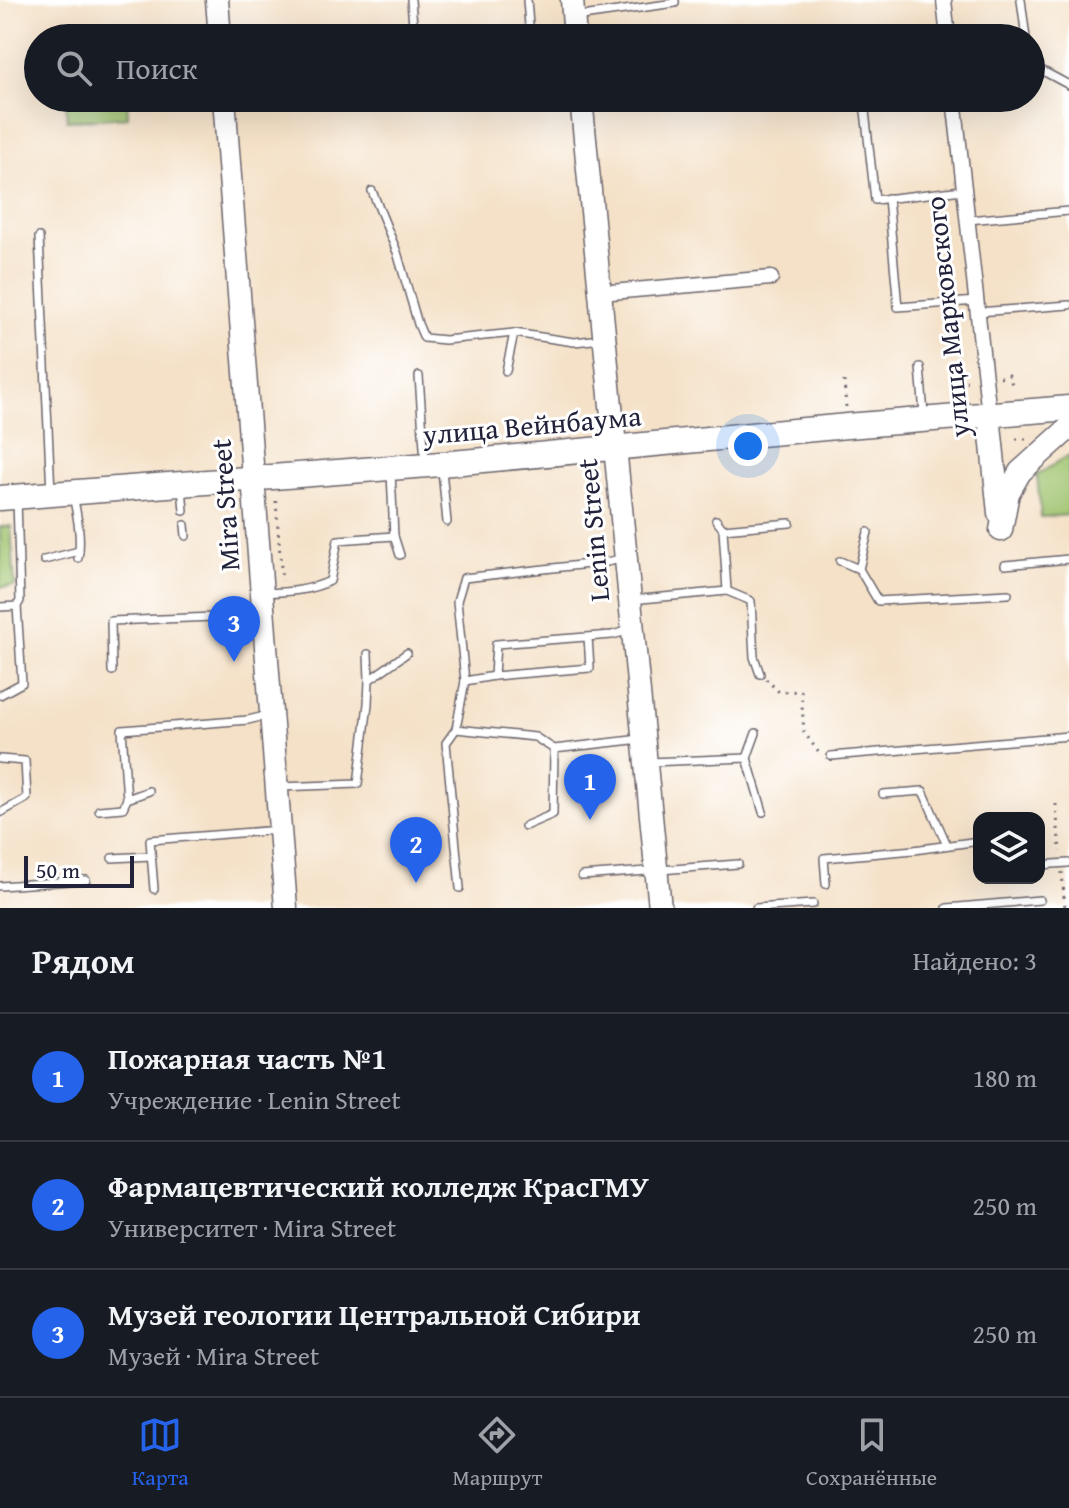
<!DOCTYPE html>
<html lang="ru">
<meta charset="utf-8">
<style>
body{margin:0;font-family:"Gentium Book Plus",serif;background:#242831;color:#f1f3f6}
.controls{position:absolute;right:24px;bottom:24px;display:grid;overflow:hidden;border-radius:16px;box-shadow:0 8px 32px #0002}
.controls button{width:72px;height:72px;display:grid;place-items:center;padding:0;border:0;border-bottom:2px solid #363941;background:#171b24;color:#f1f3f6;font:40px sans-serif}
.scale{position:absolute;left:24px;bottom:20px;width:110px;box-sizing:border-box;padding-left:8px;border:4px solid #22223b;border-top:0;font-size:22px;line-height:28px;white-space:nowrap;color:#22223b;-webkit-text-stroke:6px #fff;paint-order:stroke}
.you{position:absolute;left:748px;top:446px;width:28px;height:28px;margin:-20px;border:6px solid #fff;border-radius:50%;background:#1a73e8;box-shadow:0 0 0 12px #1a73e833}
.badge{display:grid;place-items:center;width:52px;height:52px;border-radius:50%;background:#2563eb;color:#fff;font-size:26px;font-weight:700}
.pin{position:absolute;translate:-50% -66px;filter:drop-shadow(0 2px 4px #0008)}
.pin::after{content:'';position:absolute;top:42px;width:28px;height:24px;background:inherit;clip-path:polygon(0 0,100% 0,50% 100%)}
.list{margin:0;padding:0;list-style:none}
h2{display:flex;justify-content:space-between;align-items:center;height:104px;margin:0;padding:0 32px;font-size:34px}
h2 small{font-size:26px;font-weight:400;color:#9ea1a6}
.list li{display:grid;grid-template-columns:52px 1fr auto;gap:24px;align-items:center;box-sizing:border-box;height:128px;padding:0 32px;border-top:2px solid #363941}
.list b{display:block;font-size:30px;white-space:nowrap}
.list p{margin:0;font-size:26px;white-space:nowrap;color:#9ea1a6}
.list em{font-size:26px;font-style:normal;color:#9ea1a6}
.icon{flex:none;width:44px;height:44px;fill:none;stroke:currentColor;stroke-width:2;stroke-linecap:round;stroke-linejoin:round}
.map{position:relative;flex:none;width:1069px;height:908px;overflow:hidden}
.search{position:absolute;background:#171b24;box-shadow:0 8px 32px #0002;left:24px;right:24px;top:24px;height:88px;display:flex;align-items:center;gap:20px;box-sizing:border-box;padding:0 28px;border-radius:44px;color:#9ea1a6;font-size:30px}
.sheet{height:488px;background:#171b24}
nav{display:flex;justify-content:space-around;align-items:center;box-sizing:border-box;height:112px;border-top:2px solid #363941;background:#171b24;font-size:22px;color:#9ea1a6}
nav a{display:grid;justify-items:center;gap:4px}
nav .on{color:#2563eb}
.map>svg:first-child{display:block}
.green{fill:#9fc36d;stroke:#607254;stroke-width:2}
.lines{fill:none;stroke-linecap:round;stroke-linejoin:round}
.lane-casing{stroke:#6c656c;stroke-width:10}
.street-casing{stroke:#6c656c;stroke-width:17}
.primary-casing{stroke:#6c656c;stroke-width:25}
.highway-casing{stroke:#6c656c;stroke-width:27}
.path{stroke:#6c656c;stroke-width:3;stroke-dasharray:2 6;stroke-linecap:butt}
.lane{stroke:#fff;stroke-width:7}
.street{stroke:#fff;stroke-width:14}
.primary{stroke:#fff;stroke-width:22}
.highway{stroke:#fff;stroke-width:24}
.labels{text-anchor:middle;stroke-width:6;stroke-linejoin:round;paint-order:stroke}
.street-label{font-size:28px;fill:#22223b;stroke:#fff}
</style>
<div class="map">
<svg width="1069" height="908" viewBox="0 0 1069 908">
<rect width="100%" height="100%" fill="#fff"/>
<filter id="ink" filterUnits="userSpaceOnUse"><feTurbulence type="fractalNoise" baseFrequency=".0125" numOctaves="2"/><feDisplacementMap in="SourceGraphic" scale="16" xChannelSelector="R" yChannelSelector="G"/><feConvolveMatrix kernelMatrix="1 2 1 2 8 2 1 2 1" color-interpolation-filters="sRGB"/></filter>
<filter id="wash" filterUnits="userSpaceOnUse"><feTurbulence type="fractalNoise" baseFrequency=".006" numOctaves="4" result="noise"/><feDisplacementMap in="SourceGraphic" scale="32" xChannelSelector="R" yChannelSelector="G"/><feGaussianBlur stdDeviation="1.8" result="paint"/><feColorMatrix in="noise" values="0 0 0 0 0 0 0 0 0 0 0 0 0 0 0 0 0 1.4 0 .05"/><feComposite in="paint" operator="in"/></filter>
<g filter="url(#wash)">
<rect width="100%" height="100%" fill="#f4e1c7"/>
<g class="green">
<polygon points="66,98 127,98 128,117 67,121"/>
<polygon points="1069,455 1069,515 1041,517 1037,475"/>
<polygon points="11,526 15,586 0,587 0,527"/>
</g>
</g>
<g filter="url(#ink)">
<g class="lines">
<g class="lane-casing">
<g id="lane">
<polyline points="411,0 414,38"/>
<polyline points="527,0 530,38"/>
<polyline points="1021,0 1026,38"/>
<polyline points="575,17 675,3 675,0"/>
<polyline points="186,36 217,34"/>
<polyline points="1031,69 1041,70 1069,85"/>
<polyline points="535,98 561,102 579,100"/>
<polyline points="856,98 865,111 875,200 963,190"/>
<polyline points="372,191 397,252 418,324 424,338 445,340 514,333 574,342 602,339"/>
<polyline points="888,198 898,307 977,301"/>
<polyline points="968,220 1069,211"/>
<polyline points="39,237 51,492"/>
<polyline points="978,312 1069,305"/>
<polyline points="920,367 924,414"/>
<polyline points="506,371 514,333"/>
<polyline points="419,376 425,462"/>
<polyline points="442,470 447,522"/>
<polyline points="391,473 394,536 400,555"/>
<polyline points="182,487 184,511"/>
<path d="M73 495C77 515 82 538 78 558"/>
<polyline points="185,525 186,536"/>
<polyline points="723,529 790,523"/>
<polyline points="868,532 859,569 878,601 1008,594"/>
<polyline points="44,560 79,551"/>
<polyline points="840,561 859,569"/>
<polyline points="1005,565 1069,559"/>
<polyline points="727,591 751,601 754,657 760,674"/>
<path d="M264 593C287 592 309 591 330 581L338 540 394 536"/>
<polyline points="631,600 727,591 723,529 716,520"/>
<polyline points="0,607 17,606"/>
<polyline points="588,637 590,668 494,676 496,644 612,635 631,630"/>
<polyline points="368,654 369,680"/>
<polyline points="112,671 111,621 240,616 261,612"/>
<polyline points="494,676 465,681 456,729 535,737 554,749 641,739"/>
<polyline points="465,681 457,601 464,578 607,562 624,558"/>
<polyline points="0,695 22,683 17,606 20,601 17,499"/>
<polyline points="456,729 446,743 460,888"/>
<polyline points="831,756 1069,736"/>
<polyline points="747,758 756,733"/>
<polyline points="0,759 25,761 27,798 0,813"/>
<polyline points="649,762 747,758 763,812"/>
<polyline points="279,787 358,784 368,704 369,680 407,653"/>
<polyline points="883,794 923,791 947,845"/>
<polyline points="127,799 149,791"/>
<polyline points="99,810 123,808 127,799 122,730 248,720 269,715"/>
<polyline points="525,826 553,814 554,749"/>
<polyline points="112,858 151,856"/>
<polyline points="1039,865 1068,863"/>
<polyline points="582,876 738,864"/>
<polyline points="826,884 824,858 914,850 979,841"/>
<polyline points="0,886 86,880"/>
<polyline points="154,889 150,840 279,830"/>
<polyline points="756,908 813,904"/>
<polyline points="947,908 1040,900"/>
</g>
</g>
<g class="street-casing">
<g id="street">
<polyline points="944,0 948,38"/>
<polyline points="954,98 989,415"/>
<polyline points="600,293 771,278"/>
</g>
</g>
<g class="primary-casing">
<g id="primary">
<polyline points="217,0 220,38"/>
<polyline points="572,0 575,38"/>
<polyline points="224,98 286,908"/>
<polyline points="581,98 660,908"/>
<polyline points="989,415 999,513"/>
<polyline points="1001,530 1008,493 1020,472 1069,428"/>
</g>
</g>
<g class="highway-casing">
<polyline id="highway" points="0,498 441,464 847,426 1069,408"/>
</g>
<g class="path">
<polyline points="1000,377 1009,375 1013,388"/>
<polyline points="844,381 846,407"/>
<polyline points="958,382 967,381"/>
<polyline points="1016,439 1028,439"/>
<polyline points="276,501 282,581"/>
<polyline points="766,679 779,692 801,691 804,732 819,753"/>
<polyline points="1056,804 1060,852"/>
<polyline points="1062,872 1065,908"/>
</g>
<use href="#lane" class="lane"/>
<use href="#street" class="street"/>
<use href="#primary" class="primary"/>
<use href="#highway" class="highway"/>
</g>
</g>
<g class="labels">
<g class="street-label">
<text transform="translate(947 317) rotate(-96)" y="10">улица Марковского</text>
<text transform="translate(532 425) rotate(-5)" y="10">улица Вейнбаума</text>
<text transform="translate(225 505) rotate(-94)" y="10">Mira Street</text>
<text transform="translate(593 530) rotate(-95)" y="10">Lenin Street</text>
</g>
</g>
</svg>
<div class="controls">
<button><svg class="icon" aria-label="layers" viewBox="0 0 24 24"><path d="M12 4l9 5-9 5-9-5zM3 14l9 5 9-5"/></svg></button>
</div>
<div class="scale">50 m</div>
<div class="you"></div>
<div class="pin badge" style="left:590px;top:820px">1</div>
<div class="pin badge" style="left:416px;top:883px">2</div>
<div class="pin badge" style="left:234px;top:662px">3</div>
<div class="search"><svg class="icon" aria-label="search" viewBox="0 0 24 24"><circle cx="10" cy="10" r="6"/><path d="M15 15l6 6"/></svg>Поиск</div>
</div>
<section class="sheet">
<h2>Рядом<small>Найдено: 3</small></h2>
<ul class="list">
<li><span class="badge">1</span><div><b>Пожарная часть №1</b><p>Учреждение · Lenin Street</p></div><em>180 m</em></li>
<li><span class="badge">2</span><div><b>Фармацевтический колледж КрасГМУ</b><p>Университет · Mira Street</p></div><em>250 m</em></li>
<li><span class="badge">3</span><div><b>Музей геологии Центральной Сибири</b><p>Музей · Mira Street</p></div><em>250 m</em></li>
</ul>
</section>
<nav>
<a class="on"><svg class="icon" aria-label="map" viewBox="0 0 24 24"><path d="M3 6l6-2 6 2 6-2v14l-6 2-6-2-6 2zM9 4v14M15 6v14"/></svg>Карта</a>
<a><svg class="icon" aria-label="directions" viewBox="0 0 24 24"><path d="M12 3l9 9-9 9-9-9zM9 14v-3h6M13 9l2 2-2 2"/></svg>Маршрут</a>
<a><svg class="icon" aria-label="saved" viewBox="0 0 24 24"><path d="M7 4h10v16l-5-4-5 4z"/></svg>Сохранённые</a>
</nav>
